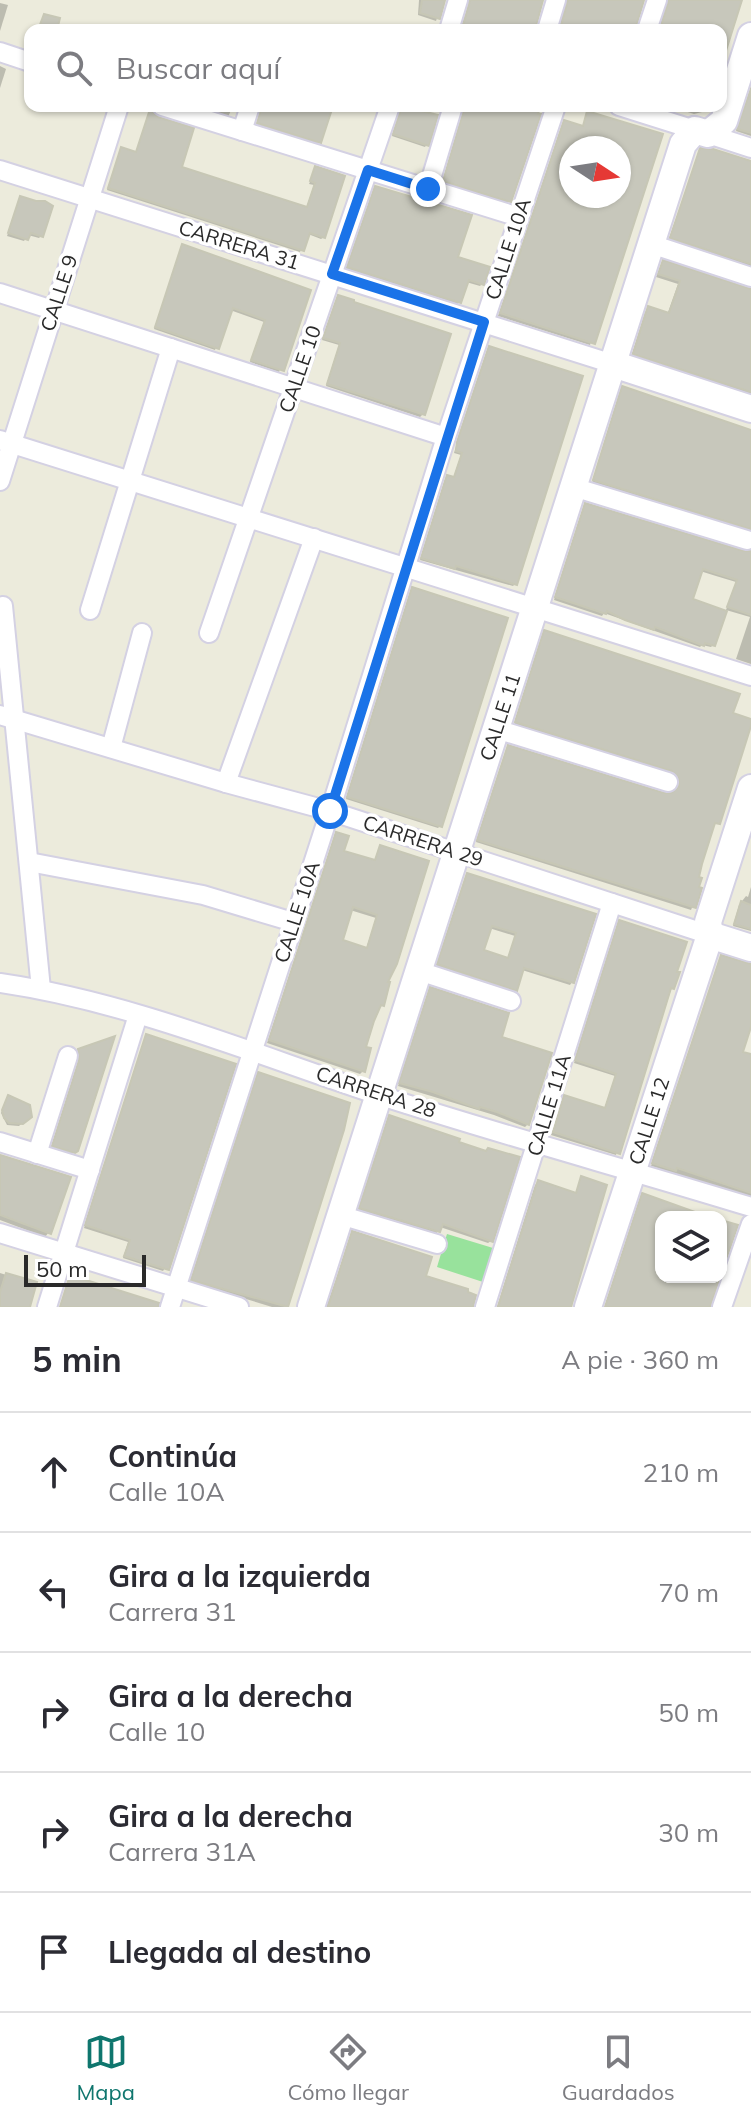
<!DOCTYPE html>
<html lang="es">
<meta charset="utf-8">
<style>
body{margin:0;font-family:Mulish,sans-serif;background:#f2f2f3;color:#2b2b33}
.controls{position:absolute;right:24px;bottom:24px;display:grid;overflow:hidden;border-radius:16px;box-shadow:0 2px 6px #0004}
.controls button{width:72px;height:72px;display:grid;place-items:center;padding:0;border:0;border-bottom:2px solid #e1e1e2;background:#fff;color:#2b2b33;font:40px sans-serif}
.compass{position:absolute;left:559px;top:136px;width:72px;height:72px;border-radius:50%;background:#fff;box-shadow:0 2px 6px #0004;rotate:102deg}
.scale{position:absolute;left:24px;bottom:20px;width:122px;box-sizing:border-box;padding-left:8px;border:4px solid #2a2a2a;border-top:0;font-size:22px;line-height:28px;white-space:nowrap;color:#2a2a2a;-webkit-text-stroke:6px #fff;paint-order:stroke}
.stop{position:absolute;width:24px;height:24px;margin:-18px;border:6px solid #1a73e8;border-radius:50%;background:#fff}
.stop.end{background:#1a73e8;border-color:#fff;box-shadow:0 2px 8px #0008}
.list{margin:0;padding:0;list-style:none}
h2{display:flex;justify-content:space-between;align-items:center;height:104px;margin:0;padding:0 32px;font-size:34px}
h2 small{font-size:26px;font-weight:400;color:#7c7c81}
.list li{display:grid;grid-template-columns:52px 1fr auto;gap:24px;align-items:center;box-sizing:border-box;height:120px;padding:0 32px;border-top:2px solid #e1e1e2}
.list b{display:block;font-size:30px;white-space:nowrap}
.list p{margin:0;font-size:26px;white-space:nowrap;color:#7c7c81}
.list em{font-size:26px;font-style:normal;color:#7c7c81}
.icon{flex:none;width:44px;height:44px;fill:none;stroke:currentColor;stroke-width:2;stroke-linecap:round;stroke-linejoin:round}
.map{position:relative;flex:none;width:751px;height:1307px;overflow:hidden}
.search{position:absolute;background:#fff;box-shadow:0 2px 6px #0004;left:24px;right:24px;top:24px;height:88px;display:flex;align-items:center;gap:20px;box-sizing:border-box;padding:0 28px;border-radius:16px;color:#7c7c81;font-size:30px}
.sheet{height:704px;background:#fff}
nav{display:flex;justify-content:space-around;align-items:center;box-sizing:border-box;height:112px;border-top:2px solid #e1e1e2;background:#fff;font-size:22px;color:#7c7c81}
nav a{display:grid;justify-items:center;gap:4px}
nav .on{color:#0f766e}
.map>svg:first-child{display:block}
.green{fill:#98e29c}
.shadow{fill:#0003;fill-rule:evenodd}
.building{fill:#c7c7bb;stroke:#c7c7b5;stroke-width:2;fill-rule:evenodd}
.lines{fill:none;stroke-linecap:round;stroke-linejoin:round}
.street-casing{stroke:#d4d1e3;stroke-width:22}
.secondary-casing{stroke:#d4d1e3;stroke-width:30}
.street{stroke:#fff;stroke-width:18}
.secondary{stroke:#fff;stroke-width:26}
.route{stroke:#1a73e8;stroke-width:10}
.labels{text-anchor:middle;stroke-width:7;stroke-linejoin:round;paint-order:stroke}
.street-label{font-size:20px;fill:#2a2a2a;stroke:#fff}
</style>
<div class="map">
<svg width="751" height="1307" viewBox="0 0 751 1307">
<rect width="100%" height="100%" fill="#ecebdc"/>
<polygon class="green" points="447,1234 493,1248 483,1282 437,1267"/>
<g class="shadow">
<polygon points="419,0 444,0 436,21 418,15"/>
<polygon points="467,0 543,0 534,30 460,30 468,6"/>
<polygon points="565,0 644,0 634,30 559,30"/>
<polygon points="666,0 740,0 721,59 721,30 659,30"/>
<polygon points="0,3 8,5 0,31"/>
<polygon points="44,16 56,24 76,30 38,30"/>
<polygon points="0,66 6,69 0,88"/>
<polygon points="751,86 751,136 736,131"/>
<polygon points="192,106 233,106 228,117"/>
<polygon points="261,106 331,106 316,145 256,126"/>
<polygon points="344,106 362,106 359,111"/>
<polygon points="401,106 415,106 427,144 425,147 392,136"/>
<polygon points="462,106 539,106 507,203 442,183 463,113"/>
<polygon points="669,106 706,106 702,112 694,114"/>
<path d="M588 113 661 135 590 345 498 316 562 125 565 122 582 128ZM571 148H619V196H571Z"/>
<polygon points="701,150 751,164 751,268 668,241"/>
<polygon points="120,152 179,168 306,209 314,185 309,184 316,168 324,237 321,239 308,234 300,252 107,190"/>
<polygon points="374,190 456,258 482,284 480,286 466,282 458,304 346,269"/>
<polygon points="21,199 41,236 39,238 28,235 24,241 7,236"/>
<polygon points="182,246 309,292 279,372 250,362 264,322 230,310 215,350 154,329"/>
<polygon points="663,263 751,290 751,397 631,357 645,312 648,309 667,315 678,284 656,277"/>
<polygon points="338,297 423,414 420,417 326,386 339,345 322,340"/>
<polygon points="489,348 515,584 513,586 420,560 445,479 447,477 453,479 461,455 454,453 456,446"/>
<polygon points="623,388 751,433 751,534 748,531 592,483"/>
<polygon points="585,505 743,554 751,552 751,664 736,659 750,617 726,610 736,582 716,576 700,571 690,600 713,645 711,647 702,645 700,647 604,613 602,616 554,600"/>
<polygon points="412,590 440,826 438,828 346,799"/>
<polygon points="545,633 731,715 718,823 712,825 700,864 696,888 700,889 691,910 476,842 508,747 664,796 674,794 678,784 669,773 514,725"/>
<path d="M336 834 341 852 374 862 380 847 385 983 382 1005 377 1007 364 1048 363 1071 360 1074 267 1043ZM350 910 376 918 366 949 340 941Z"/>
<path d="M467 875 572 982 570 985 522 970 513 993 436 967ZM489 928 515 936 507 960 482 951Z"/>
<polygon points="751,887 751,931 733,926 739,905 746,896 748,897"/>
<polygon points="620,923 672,987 616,1155 551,1135 565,1097 604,1110 615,1076 574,1063"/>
<polygon points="722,958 751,965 751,1021 740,1053 751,1056 751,1198 651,1166"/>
<polygon points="431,990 499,1039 528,1124 525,1127 494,1115 398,1086"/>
<polygon points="146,1036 165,1268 163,1271 123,1258 128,1242 84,1228"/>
<polygon points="112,1039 77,1150 71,1154 51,1148 78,1063 76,1053"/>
<polygon points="259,1074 342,1129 286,1307 272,1307 190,1282"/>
<polygon points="8,1097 25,1103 30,1116 19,1126 7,1125 1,1113"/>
<polygon points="390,1117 491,1241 488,1243 440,1227 436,1234 358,1211"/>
<polygon points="0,1156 49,1232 45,1237 0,1220"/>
<polygon points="582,1179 569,1307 497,1307 535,1185 538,1182 575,1195"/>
<polygon points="643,1195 707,1217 661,1217 661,1277 718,1277 709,1307 605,1307"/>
<polygon points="353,1233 423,1277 472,1307 326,1307"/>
<polygon points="0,1273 35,1284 28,1307 0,1307"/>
</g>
<g class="building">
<polygon points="422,0 445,0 440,19 420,13"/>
<polygon points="470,0 543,0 535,30 462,30"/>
<polygon points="568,0 644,0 635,30 560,30"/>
<polygon points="669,0 742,0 724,57 721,56 721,30 660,30"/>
<polygon points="44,14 60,18 57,30 38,30"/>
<polygon points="751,89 751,133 737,129"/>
<polygon points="262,106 333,106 321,143 257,123"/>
<polygon points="402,106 438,115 429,146 393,134"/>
<polygon points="465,106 541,106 538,114 541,114 511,202 443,181"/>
<polygon points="150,109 158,117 194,128 182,167 307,207 315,183 310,181 315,166 345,176 325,238 310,233 304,251 108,188 121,147 136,152"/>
<path d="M587 111 663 134 595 344 500 313 564 120 583 126ZM571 148H619V196H571Z"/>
<polygon points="700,148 713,149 751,161 751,264 670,238"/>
<polygon points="375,186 472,215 458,257 490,267 484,285 469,280 461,303 347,267"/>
<polygon points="20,196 36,201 45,201 53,206 43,237 31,233 28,240 8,233"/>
<polygon points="182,244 311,290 284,371 251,360 265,320 233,308 219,349 155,327"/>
<polygon points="663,260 751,289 751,392 633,354 648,306 669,313 680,281 658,274"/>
<polygon points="338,295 354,300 354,302 451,334 425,415 327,384 340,343 323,338"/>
<polygon points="489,346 583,376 517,585 456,566 455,569 421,558 447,475 454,477 462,453 456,451 457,442"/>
<polygon points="622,386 751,430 751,529 593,480"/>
<polygon points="585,503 744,551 751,551 751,615 727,607 737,580 703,569 693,599 727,611 715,646 705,643 704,646 655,627 654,630 625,620 607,611 606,614 555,597"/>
<polygon points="412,587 508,618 442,827 347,797"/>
<polygon points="544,630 740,694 733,713 751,719 751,726 720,824 715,823 702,864 699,877 702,878 699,887 702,888 696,908 477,840 508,745 664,793 671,793 679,786 679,779 672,771 515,722"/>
<path d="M336 832 349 836 344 851 375 860 380 845 429 861 397 964 388 982H390L384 1006 381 1005 374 1021 366 1047 371 1048 365 1072 269 1040ZM353 907 377 915 367 948 343 940Z"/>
<path d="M467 873 596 914 574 983 524 968 517 991 437 964ZM492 926 516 933 508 958 484 950Z"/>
<polygon points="741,901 751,905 751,929 734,924"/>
<polygon points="619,920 687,942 677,972 680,972 674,989 671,988 664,1011 620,1154 553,1132 564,1095 605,1108 616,1074 575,1060"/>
<polygon points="721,955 751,964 751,1027 743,1052 751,1054 751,1193 677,1168 676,1171 652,1163"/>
<polygon points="430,987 509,1013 502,1037 552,1053 529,1125 497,1112 480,1107 479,1109 433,1092 399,1083"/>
<polygon points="146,1034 236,1064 169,1270 124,1256 130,1240 85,1225"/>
<polygon points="115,1036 78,1151 75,1153 52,1146 79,1060 78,1049"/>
<polygon points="258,1072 350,1103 344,1130 288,1307 191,1280"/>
<polygon points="8,1095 30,1105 32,1117 23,1124 9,1123 4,1118 2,1110"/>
<polygon points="389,1115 460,1139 459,1142 486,1151 488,1148 520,1157 493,1242 443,1224 440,1232 359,1208"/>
<polygon points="0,1155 71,1177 51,1234 0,1215"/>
<polygon points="581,1176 607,1185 571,1307 498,1307 538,1180 576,1193"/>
<polygon points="642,1193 706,1216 661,1217 661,1277 720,1277 710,1307 605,1307"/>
<polygon points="721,1220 738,1225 722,1271 721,1270"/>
<polygon points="352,1231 432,1257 426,1276 468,1289 468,1292 476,1295 473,1307 328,1307"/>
<polygon points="6,1273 37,1282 30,1307 0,1307 0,1292"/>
<polygon points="70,1275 159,1303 158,1307 60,1307"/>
</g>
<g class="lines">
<g class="street-casing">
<g id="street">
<polyline points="449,30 458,0"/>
<polyline points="547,30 556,0"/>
<polyline points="647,30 657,0"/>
<polyline points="0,52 30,62"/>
<polyline points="162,106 519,217"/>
<polyline points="619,106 695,130"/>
<polyline points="242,131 250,106"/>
<polyline points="708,134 751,148"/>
<polyline points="0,170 613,364"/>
<polyline points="428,189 453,106"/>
<polyline points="651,244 751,277"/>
<polyline points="0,293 446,437"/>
<polyline points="0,440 751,676"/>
<polyline points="0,481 119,106"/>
<polyline points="573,487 747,540"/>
<polyline points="3,606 41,989"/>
<polyline points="90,610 171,348"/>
<polyline points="209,633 390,106"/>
<polyline points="0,715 226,783 330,811 710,935"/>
<polyline points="496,729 668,782"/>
<polyline points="111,748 142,633"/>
<polyline points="226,783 314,538"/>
<polyline points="29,862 203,895 293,922"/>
<polyline points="419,971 511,1001"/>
<path d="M0 983C130 1002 254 1054 378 1095 502 1135 627 1169 751 1207"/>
<polyline points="0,1142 90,1170"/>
<polyline points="37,1154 68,1056"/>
<polyline points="340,1215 437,1244"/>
<polyline points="0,1233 239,1307"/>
<polyline points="47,1307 138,1015"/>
<polyline points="170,1307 330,811 446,437 556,106"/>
<polyline points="485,1307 612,903"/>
<polyline points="722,1307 751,1224"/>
</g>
</g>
<g class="secondary-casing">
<g id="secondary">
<polyline points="613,364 751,409"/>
<polyline points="710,935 751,948"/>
<polyline points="311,1307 683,144 695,130 708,134 724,121 751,36"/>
<polyline points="588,1307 710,935 708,922 751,788"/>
</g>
</g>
<use href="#street" class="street"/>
<use href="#secondary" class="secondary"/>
</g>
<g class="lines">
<polyline class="route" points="330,811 484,322 332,274 368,170 428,189"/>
</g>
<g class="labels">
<g class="street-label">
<text transform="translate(239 245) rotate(17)" y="7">CARRERA 31</text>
<text transform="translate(508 249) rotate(-72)" y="7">CALLE 10A</text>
<text transform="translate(59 293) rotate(-72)" y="7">CALLE 9</text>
<text transform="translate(300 369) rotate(-71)" y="7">CALLE 10</text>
<text transform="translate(500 717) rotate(-72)" y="7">CALLE 11</text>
<text transform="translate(423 841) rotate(18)" y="7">CARRERA 29</text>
<text transform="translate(297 912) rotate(-72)" y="7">CALLE 10A</text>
<text transform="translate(376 1092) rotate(18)" y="7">CARRERA 28</text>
<text transform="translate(549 1105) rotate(-73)" y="7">CALLE 11A</text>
<text transform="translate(649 1121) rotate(-72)" y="7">CALLE 12</text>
</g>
</g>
</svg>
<div class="controls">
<button><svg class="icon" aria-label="layers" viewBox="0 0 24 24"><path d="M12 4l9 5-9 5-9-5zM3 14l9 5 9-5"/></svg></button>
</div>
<svg class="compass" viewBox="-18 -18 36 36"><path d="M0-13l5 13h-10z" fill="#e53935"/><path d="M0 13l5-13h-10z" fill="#7c7c81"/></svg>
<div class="scale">50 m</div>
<div class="stop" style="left:330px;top:811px"></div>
<div class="stop end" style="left:428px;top:189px"></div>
<div class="search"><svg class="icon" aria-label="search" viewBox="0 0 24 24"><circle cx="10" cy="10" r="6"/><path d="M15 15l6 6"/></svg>Buscar aquí</div>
</div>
<section class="sheet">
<h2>5 min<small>A pie · 360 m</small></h2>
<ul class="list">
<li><svg class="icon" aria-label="ahead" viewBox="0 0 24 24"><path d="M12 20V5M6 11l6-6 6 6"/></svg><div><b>Continúa</b><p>Calle 10A</p></div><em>210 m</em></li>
<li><svg class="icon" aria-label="left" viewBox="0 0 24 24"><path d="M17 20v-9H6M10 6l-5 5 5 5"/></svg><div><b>Gira a la izquierda</b><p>Carrera 31</p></div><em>70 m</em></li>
<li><svg class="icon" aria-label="right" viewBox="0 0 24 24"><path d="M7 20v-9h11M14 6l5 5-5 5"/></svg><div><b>Gira a la derecha</b><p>Calle 10</p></div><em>50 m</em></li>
<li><svg class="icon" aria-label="right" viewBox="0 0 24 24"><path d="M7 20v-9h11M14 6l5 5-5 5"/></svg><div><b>Gira a la derecha</b><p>Carrera 31A</p></div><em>30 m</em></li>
<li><svg class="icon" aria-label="arrive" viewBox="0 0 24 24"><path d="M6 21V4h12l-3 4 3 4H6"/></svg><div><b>Llegada al destino</b></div></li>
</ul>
</section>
<nav>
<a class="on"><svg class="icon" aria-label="map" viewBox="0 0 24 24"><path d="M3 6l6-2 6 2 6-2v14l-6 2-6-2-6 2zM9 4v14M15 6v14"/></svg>Mapa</a>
<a><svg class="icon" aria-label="directions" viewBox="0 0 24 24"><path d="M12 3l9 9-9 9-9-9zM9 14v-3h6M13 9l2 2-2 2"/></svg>Cómo llegar</a>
<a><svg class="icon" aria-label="saved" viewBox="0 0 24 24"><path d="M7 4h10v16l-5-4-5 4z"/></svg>Guardados</a>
</nav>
